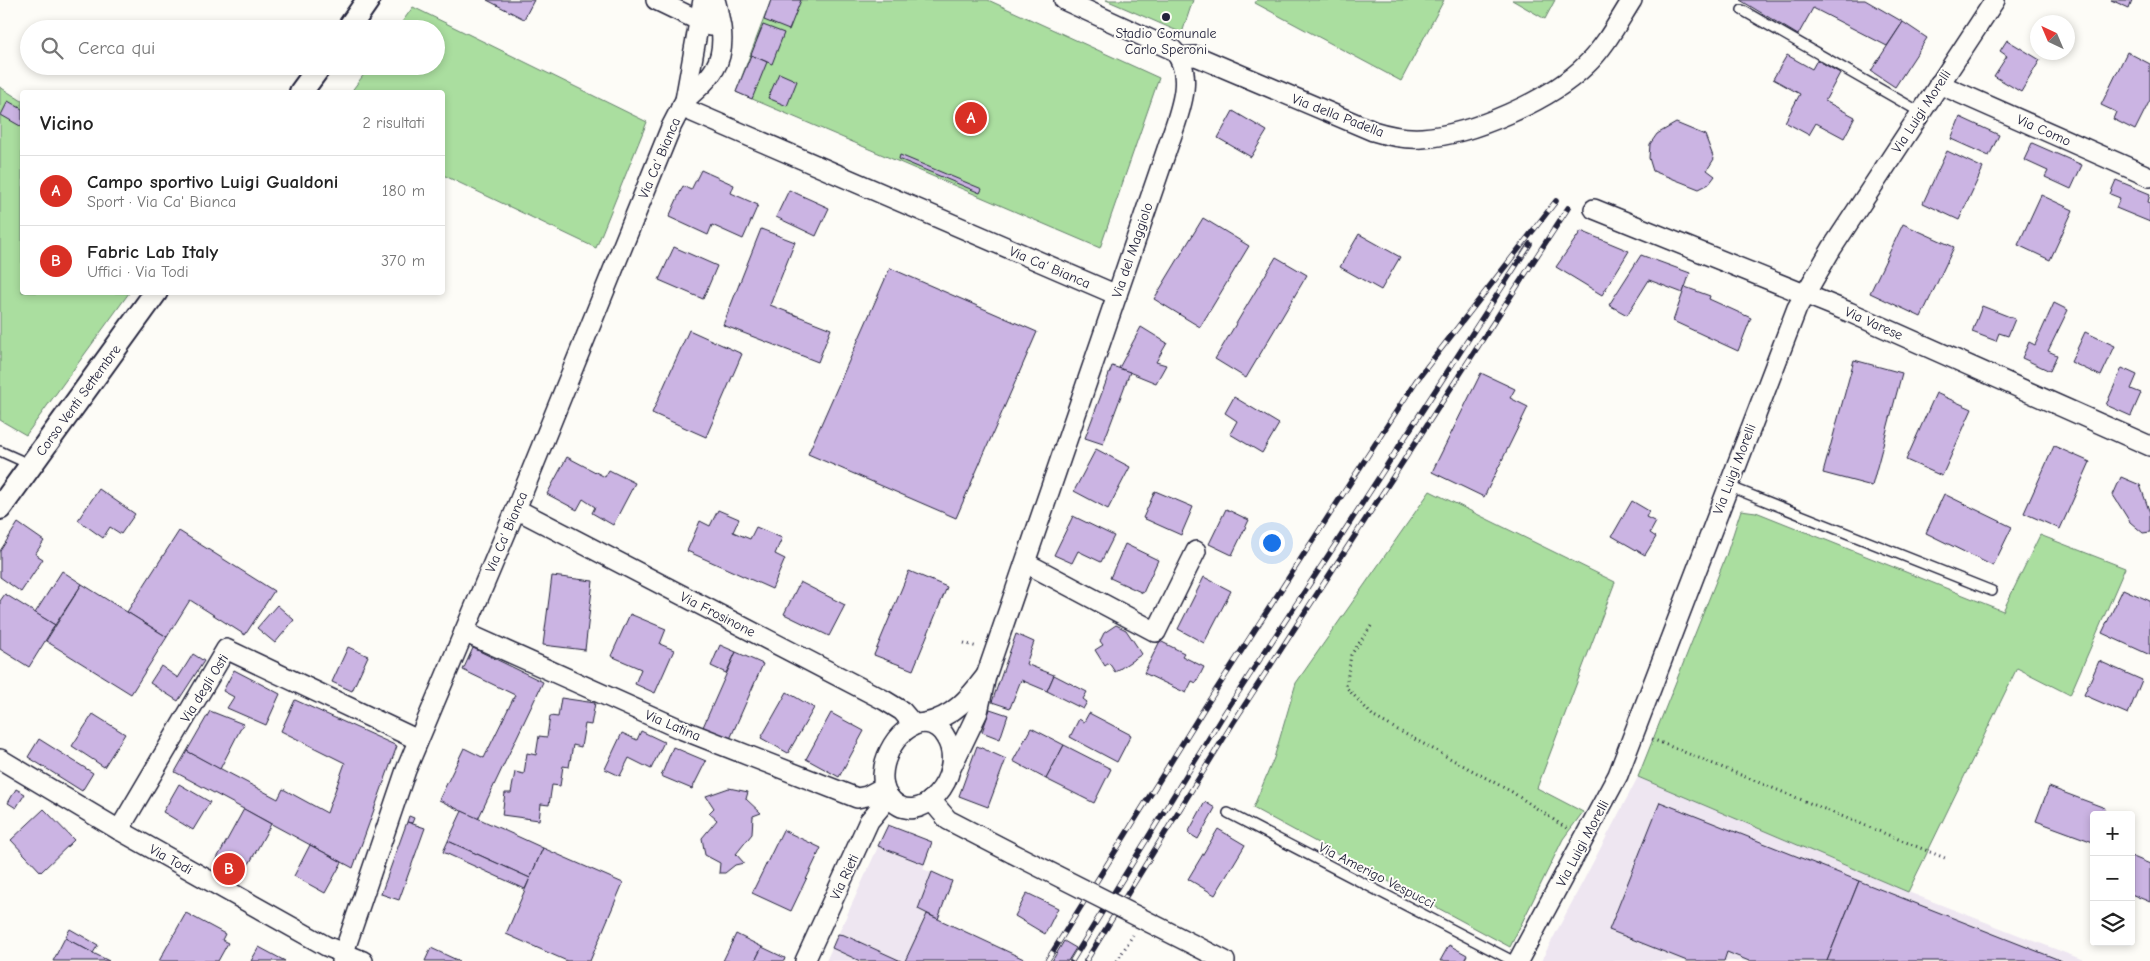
<!DOCTYPE html>
<html lang="it">
<meta charset="utf-8">
<style>
body{margin:0;font-family:"Comic Neue",sans-serif;background:#f6f6f6;color:#222}
.controls{position:absolute;right:15px;bottom:15px;display:grid;overflow:hidden;border-radius:5px;box-shadow:0 2px 8px #0003}
.controls button{width:45px;height:45px;display:grid;place-items:center;padding:0;border:0;border-bottom:1px solid #e0e0e0;background:#fff;color:#222;font:25px sans-serif}
.compass{position:absolute;left:2030px;top:15px;width:45px;height:45px;border-radius:50%;background:#fff;box-shadow:0 2px 8px #0003;rotate:316deg}
.you{position:absolute;left:1271px;top:542px;width:18px;height:18px;margin:-12px;border:4px solid #fff;border-radius:50%;background:#1a73e8;box-shadow:0 0 0 8px #1a73e833}
.badge{display:grid;place-items:center;width:32px;height:32px;border-radius:50%;background:#d93025;color:#fff;font-size:16px;font-weight:700}
.pin{position:absolute;translate:-50% -50%;border:2px solid #fff;box-shadow:0 1px 5px #0006}
.list{margin:0;padding:0;list-style:none}
h2{display:flex;justify-content:space-between;align-items:center;height:65px;margin:0;padding:0 20px;font-size:21px}
h2 small{font-size:16px;font-weight:400;color:#767676}
.list li{display:grid;grid-template-columns:32px 1fr auto;gap:15px;align-items:center;box-sizing:border-box;height:70px;padding:0 20px;border-top:1px solid #e0e0e0}
.list b{display:block;font-size:19px;white-space:nowrap}
.list p{margin:0;font-size:16px;white-space:nowrap;color:#767676}
.list em{font-size:16px;font-style:normal;color:#767676}
.icon{flex:none;width:28px;height:28px;fill:none;stroke:currentColor;stroke-width:2;stroke-linecap:round;stroke-linejoin:round}
.map{position:relative;flex:none;width:2150px;height:961px;overflow:hidden}
.search{position:absolute;background:#fff;box-shadow:0 2px 8px #0003;left:20px;top:20px;width:425px;height:55px;display:flex;align-items:center;gap:12px;box-sizing:border-box;padding:0 18px;border-radius:28px;color:#767676;font-size:19px}
.panel{position:absolute;background:#fff;box-shadow:0 2px 8px #0003;left:20px;top:90px;width:425px;height:205px;border-radius:5px}
.map>svg:first-child{display:block}
.built{fill:#eee6f1}
.green{fill:#aade9f;stroke:#66806d}
.building{fill:#cbb4e3;stroke:#22223b}
.lines{fill:none;stroke-linecap:round;stroke-linejoin:round}
.service-casing{stroke:#22223b;stroke-width:12}
.minor-casing{stroke:#22223b;stroke-width:22}
.tertiary-casing{stroke:#22223b;stroke-width:26}
.path{stroke:#22223b;stroke-width:3;stroke-dasharray:1 4;stroke-linecap:butt}
.service{stroke:#fdfcf7;stroke-width:9}
.minor{stroke:#fdfcf7;stroke-width:19}
.tertiary{stroke:#fdfcf7;stroke-width:22}
.rail-casing{stroke:#22223b;stroke-width:5.5}
.rail{stroke:#fdfcf7;stroke-width:4;stroke-dasharray:11;stroke-linecap:butt}
.minor-bridge-casing{stroke:#22223b;stroke-width:22;stroke-linecap:butt}
.minor-bridge{stroke:#fdfcf7;stroke-width:19}
.poi-dot{fill:#22223b;stroke:#fdfcf7;stroke-width:2}
.labels{text-anchor:middle;stroke-width:4;stroke-linejoin:round;paint-order:stroke}
.poi-label{font-size:14px;fill:#22223b;stroke:#fdfcf7}
.street-label{font-size:14px;fill:#22223b;stroke:#fdfcf7}
</style>
<div class="map">
<svg width="2150" height="961" viewBox="0 0 2150 961">
<rect width="100%" height="100%" fill="#fdfcf7"/>
<filter id="ink" filterUnits="userSpaceOnUse"><feTurbulence type="fractalNoise" baseFrequency=".02" numOctaves="2"/><feDisplacementMap in="SourceGraphic" scale="10" xChannelSelector="R" yChannelSelector="G"/><feConvolveMatrix kernelMatrix="1 2 1 2 8 2 1 2 1" color-interpolation-filters="sRGB"/></filter>
<g filter="url(#ink)">
<g class="built">
<polygon points="1638,777 1908,892 2086,961 1541,961"/>
<polygon points="888,825 932,842 923,869 952,881 939,920 1028,961 826,961"/>
</g>
<g class="green">
<polygon points="771,0 988,0 1159,78 1100,248 736,92"/>
<polygon points="1106,0 1193,0 1182,33"/>
<polygon points="1257,0 1444,0 1401,81 1255,3"/>
<polygon points="1512,0 1555,0 1545,19"/>
<polygon points="413,7 647,122 596,248 443,175 442,92 351,92 370,66 436,66 436,29 397,29"/>
<polygon points="0,87 22,101 22,292 129,293 26,435 0,420"/>
<polygon points="1430,491 1615,582 1537,788 1583,812 1563,839 1510,947 1253,808 1274,758 1296,683"/>
<polygon points="1741,510 1756,512 2003,611 2040,535 2125,568 2070,695 2017,668 1908,892 1638,777 1726,556"/>
</g>
<g class="building">
<polygon points="487,0 534,0 524,19"/>
<polygon points="771,0 801,0 789,30 764,20"/>
<polygon points="1740,0 1865,0 1903,22 1887,46 1813,8 1798,35"/>
<polygon points="2111,0 2132,0 2129,8"/>
<polygon points="1903,22 1927,38 1895,87 1871,71"/>
<polygon points="763,25 784,33 772,64 751,55"/>
<polygon points="2007,40 2040,60 2021,92 1994,76 2007,56 2000,51"/>
<polygon points="2127,52 2150,64 2150,100 2135,130 2113,119 2116,112 2101,105"/>
<polygon points="751,55 767,62 752,99 736,92"/>
<polygon points="1787,55 1812,69 1817,60 1840,73 1825,101 1855,117 1844,138 1816,123 1809,135 1785,122 1800,94 1773,79"/>
<polygon points="779,73 797,81 787,106 768,98"/>
<polygon points="8,101 22,109 22,127 1,115"/>
<polygon points="1233,111 1267,131 1251,157 1218,138"/>
<polygon points="1960,117 1999,135 1989,156 1951,139"/>
<polygon points="1676,123 1705,135 1714,159 1707,170 1715,176 1709,184 1699,189 1653,171 1649,158 1650,144 1657,134"/>
<polygon points="2032,143 2082,165 2071,189 2045,177 2048,171 2024,160"/>
<polygon points="1947,151 1983,168 1959,220 1923,203"/>
<polygon points="900,155 982,189 980,193 899,159"/>
<polygon points="701,170 734,185 731,193 758,205 743,239 712,225 708,235 669,217 683,186 691,190"/>
<polygon points="2116,180 2150,194 2148,202 2150,203 2150,222 2116,208 2120,198 2110,194"/>
<polygon points="789,190 829,208 816,236 776,217"/>
<polygon points="2041,195 2073,210 2050,260 2018,245"/>
<polygon points="1203,218 1249,246 1200,327 1154,299"/>
<polygon points="1903,224 1954,247 1921,317 1870,293"/>
<polygon points="761,229 795,242 770,305 831,329 818,362 723,325"/>
<polygon points="1581,231 1629,251 1602,295 1556,267"/>
<polygon points="1359,234 1400,257 1381,290 1340,267"/>
<polygon points="674,247 717,266 703,299 659,280"/>
<polygon points="1641,255 1690,273 1683,293 1649,280 1627,315 1609,305"/>
<polygon points="1276,257 1307,275 1246,378 1215,359"/>
<polygon points="890,268 1037,332 956,518 808,454"/>
<polygon points="1685,287 1710,296 1709,299 1751,318 1738,351 1673,321"/>
<polygon points="2054,303 2068,310 2048,351 2057,355 2050,371 2022,358 2029,342 2035,345"/>
<polygon points="1982,306 2015,319 2008,336 1999,333 1996,341 1972,332"/>
<polygon points="1141,327 1167,343 1156,362 1166,365 1156,383 1119,368"/>
<polygon points="689,330 742,354 706,437 652,413"/>
<polygon points="2085,332 2115,346 2101,376 2071,362"/>
<polygon points="1854,360 1902,373 1872,486 1823,473"/>
<polygon points="1112,366 1130,372 1103,444 1085,438"/>
<polygon points="2122,368 2137,375 2131,389 2141,393 2131,416 2106,405"/>
<polygon points="1481,373 1515,389 1510,398 1528,407 1484,497 1432,472"/>
<polygon points="1936,393 1972,409 1942,476 1906,460"/>
<polygon points="1234,397 1279,424 1262,453 1230,434 1237,421 1225,413"/>
<polygon points="2054,446 2090,462 2060,529 2024,513"/>
<polygon points="1096,449 1130,467 1108,509 1074,491"/>
<polygon points="567,457 605,477 609,470 635,483 613,525 592,513 595,507 583,499 577,510 547,494"/>
<polygon points="2121,477 2140,485 2150,513 2150,532 2143,533 2130,522 2113,495"/>
<polygon points="99,489 135,514 121,534 110,527 103,538 78,520"/>
<polygon points="1155,491 1193,507 1181,535 1143,518"/>
<polygon points="1944,494 2012,527 1993,566 1926,533"/>
<polygon points="1632,501 1649,511 1646,517 1656,522 1650,533 1656,537 1645,555 1612,536"/>
<polygon points="1226,509 1249,520 1232,555 1209,544"/>
<polygon points="718,510 739,519 733,532 750,539 756,527 782,538 775,554 785,559 772,589 687,551 700,521 710,526"/>
<polygon points="1073,516 1114,536 1101,562 1078,551 1072,563 1054,555"/>
<polygon points="18,523 44,541 35,554 43,559 21,592 0,577 0,551"/>
<polygon points="179,531 274,591 245,635 190,600 167,637 127,612"/>
<polygon points="1125,544 1158,560 1143,593 1110,578"/>
<polygon points="62,571 82,584 55,625 35,613"/>
<polygon points="909,571 947,587 913,670 874,655"/>
<polygon points="552,576 593,581 585,650 543,645"/>
<polygon points="1204,577 1231,591 1204,643 1178,629"/>
<polygon points="800,582 845,605 829,636 784,614"/>
<polygon points="82,584 167,637 131,694 46,641"/>
<polygon points="2123,589 2150,601 2150,655 2102,633"/>
<polygon points="5,594 55,625 29,667 0,649 0,601"/>
<polygon points="277,605 294,620 275,643 257,628"/>
<polygon points="630,614 666,629 660,644 674,650 655,693 635,684 641,669 611,656"/>
<polygon points="1116,625 1126,630 1142,654 1115,672 1109,663 1105,666 1095,650 1103,645 1100,641 1104,633"/>
<polygon points="1016,634 1034,642 1026,664 1054,675 1047,691 1021,680 1010,708 992,702"/>
<polygon points="1160,641 1184,653 1182,656 1204,667 1196,683 1192,681 1186,693 1144,673"/>
<polygon points="720,645 736,652 726,673 711,666"/>
<polygon points="348,647 368,656 352,691 332,682"/>
<polygon points="473,648 543,682 478,819 439,800 464,748 484,758 515,695 463,670"/>
<polygon points="736,652 763,664 730,739 703,727"/>
<polygon points="193,654 204,661 178,701 150,683 161,666 178,678"/>
<polygon points="2099,661 2142,680 2128,714 2084,695"/>
<polygon points="234,670 280,694 266,725 227,708 234,697 223,691"/>
<polygon points="1054,675 1087,692 1083,699 1087,702 1083,709 1047,691"/>
<polygon points="787,692 814,708 788,753 761,738"/>
<polygon points="561,698 595,703 591,725 585,724 581,747 573,745 569,767 563,766 560,786 552,785 549,805 541,804 539,820 502,815 505,793 511,793 515,772 524,774 527,753 536,755 539,736 547,737 550,716 558,717"/>
<polygon points="295,700 397,746 353,868 175,772 187,751 278,799 283,789 327,813 345,763 281,731"/>
<polygon points="990,709 1008,715 1000,739 982,732"/>
<polygon points="210,711 243,724 220,769 187,751"/>
<polygon points="831,713 864,731 839,777 806,759"/>
<polygon points="1089,713 1131,735 1117,762 1070,737 1079,719 1084,722"/>
<polygon points="93,714 125,734 104,767 72,746"/>
<polygon points="1031,728 1064,745 1046,779 1013,761"/>
<polygon points="641,731 664,742 651,769 629,758 620,776 605,769 622,733 637,740"/>
<polygon points="39,739 93,773 82,791 28,757"/>
<polygon points="1064,745 1111,769 1094,803 1046,779"/>
<polygon points="977,746 1006,759 988,807 959,796"/>
<polygon points="673,747 706,761 692,789 661,776"/>
<polygon points="179,784 210,802 193,830 163,812"/>
<polygon points="2049,787 2105,808 2103,815 2094,815 2093,842 2036,821"/>
<polygon points="729,788 748,792 746,799 761,813 753,816 752,834 736,854 744,863 735,865 725,873 719,873 720,863 705,855 702,838 717,820 709,813 714,808 706,796"/>
<polygon points="16,789 25,794 16,808 8,803"/>
<polygon points="1205,802 1215,808 1198,839 1188,833"/>
<polygon points="1660,802 1859,881 1827,961 1749,961 1727,952 1724,961 1687,961 1609,930"/>
<polygon points="44,809 74,840 41,872 11,840"/>
<polygon points="244,809 271,824 242,877 215,862"/>
<polygon points="462,811 543,848 530,878 448,841"/>
<polygon points="409,816 414,818 412,823 407,822"/>
<polygon points="407,822 425,828 399,900 381,894"/>
<polygon points="888,825 932,842 924,864 878,846"/>
<polygon points="1218,829 1245,845 1215,895 1188,879"/>
<polygon points="783,830 821,848 791,911 752,893"/>
<polygon points="448,841 530,878 525,889 443,852"/>
<polygon points="310,845 342,862 325,893 294,876"/>
<polygon points="543,848 623,883 590,961 567,961 506,934"/>
<polygon points="2131,856 2150,864 2150,902 2131,894"/>
<polygon points="932,872 952,881 938,919 918,909"/>
<polygon points="1859,881 2062,961 1827,961"/>
<polygon points="1027,893 1058,908 1045,934 1015,916"/>
<polygon points="186,913 225,934 222,940 228,943 218,961 159,961"/>
<polygon points="927,914 938,919 1028,961 905,961"/>
<polygon points="70,929 98,945 93,953 65,938"/>
<polygon points="736,934 762,947 755,961 723,961"/>
<polygon points="838,934 844,935 901,961 860,961 832,948"/>
<polygon points="65,938 93,953 109,961 53,961"/>
<polygon points="1064,941 1076,948 1068,961 1052,961"/>
<polygon points="1449,945 1467,955 1464,961 1440,961"/>
<polygon points="259,947 285,961 251,961"/>
<polygon points="762,947 785,958 784,961 755,961"/>
<polygon points="431,948 459,961 425,961"/>
</g>
<g class="lines">
<g class="service-casing">
<g id="service">
<polyline points="1742,10 1920,112"/>
<polyline points="0,451 31,465"/>
<polyline points="1728,486 1992,591"/>
<polyline points="1228,813 1513,961"/>
</g>
</g>
<g class="minor-casing">
<g id="minor">
<polyline points="656,0 710,26"/>
<path d="M1179 57 1196 56 1373 131C1389 136 1405 139 1422 138 1471 135 1551 100 1586 65 1605 47 1618 22 1632 0"/>
<polyline points="1939,84 2150,177"/>
<path d="M685 100C711 77 726 64 721 27 719 18 718 9 715 0"/>
<polyline points="681,107 1117,295"/>
<polyline points="1594,209 1849,312 2150,446"/>
<polyline points="516,509 884,700 902,711 914,725"/>
<polyline points="1026,563 1156,632 1196,551"/>
<polyline points="464,632 678,728 857,798 867,796 884,787"/>
<path d="M925 723C935 724 942 730 946 738 968 774 918 834 889 797 871 773 896 723 925 723Z"/>
<path d="M925 723C953 717 969 698 985 677"/>
<polyline points="0,759 119,830 326,946 363,961"/>
<path d="M951 768 978 712 986 676 1167 149C1176 121 1198 75 1173 50L1064 0"/>
<polyline points="931,800 948,820 1012,853"/>
<polyline points="119,830 226,649 418,740"/>
<polyline points="1196,946 1225,961"/>
<polyline points="341,961 406,770 516,509 671,127 685,100 703,0"/>
<polyline points="805,961 869,821 889,797"/>
<polyline points="1518,961 1618,775 1797,308 1832,248 1995,0"/>
</g>
</g>
<g class="tertiary-casing">
<g id="tertiary">
<polyline points="348,29 368,0"/>
<polyline points="301,92 320,66"/>
<polyline points="0,508 156,292"/>
</g>
</g>
<g class="path">
<polyline points="1371,626 1351,655 1346,687 1374,717 1512,792 1569,830"/>
<polyline points="964,643 977,647"/>
<polyline points="1652,739 1945,858"/>
<polyline points="1117,961 1133,935"/>
</g>
<use href="#service" class="service"/>
<use href="#minor" class="minor"/>
<use href="#tertiary" class="tertiary"/>
<g class="rail-casing">
<g id="rail">
<polyline points="1047,961 1205,707 1416,381 1556,201"/>
<polyline points="1072,961 1222,717 1343,533 1530,244"/>
<polyline points="1086,961 1233,723 1568,208"/>
</g>
</g>
<use href="#rail" class="rail"/>
<g class="minor-bridge-casing">
<polyline id="minor-bridge" points="1012,853 1196,946"/>
</g>
<use href="#minor-bridge" class="minor-bridge"/>
</g>
</g>
<circle class="poi-dot" cx="1166" cy="17" r="5"/>
<g class="labels">
<g class="poi-label">
<text x="1166" y="38">Stadio Comunale<tspan x="1166" dy="16">Carlo Speroni</tspan></text>
</g>
<g class="street-label">
<text transform="translate(1921 111) rotate(-57)" y="5">Via Luigi Morelli</text>
<text transform="translate(1338 115) rotate(21)" y="5">Via della Padella</text>
<text transform="translate(2044 130) rotate(24)" y="5">Via Como</text>
<text transform="translate(659 158) rotate(-67)" y="5">Via Ca' Bianca</text>
<text transform="translate(1132 250) rotate(-71)" y="5">Via del Maggiolo</text>
<text transform="translate(1050 267) rotate(23)" y="5">Via Ca' Bianca</text>
<text transform="translate(1874 323) rotate(24)" y="5">Via Varese</text>
<text transform="translate(78 400) rotate(-54)" y="5">Corso Venti Settembre</text>
<text transform="translate(1734 469) rotate(-69)" y="5">Via Luigi Morelli</text>
<text transform="translate(506 532) rotate(-67)" y="5">Via Ca' Bianca</text>
<text transform="translate(718 614) rotate(27)" y="5">Via Frosinone</text>
<text transform="translate(204 688) rotate(-58)" y="5">Via degli Osti</text>
<text transform="translate(673 725) rotate(23)" y="5">Via Latina</text>
<text transform="translate(1582 843) rotate(-62)" y="5">Via Luigi Morelli</text>
<text transform="translate(171 859) rotate(29)" y="5">Via Todi</text>
<text transform="translate(1377 875) rotate(27)" y="5">Via Amerigo Vespucci</text>
<text transform="translate(844 877) rotate(-65)" y="5">Via Rieti</text>
</g>
</g>
</svg>
<div class="controls">
<button>+</button>
<button>−</button>
<button><svg class="icon" aria-label="layers" viewBox="0 0 24 24"><path d="M12 4l9 5-9 5-9-5zM3 14l9 5 9-5"/></svg></button>
</div>
<svg class="compass" viewBox="-18 -18 36 36"><path d="M0-13l5 13h-10z" fill="#e53935"/><path d="M0 13l5-13h-10z" fill="#767676"/></svg>
<div class="you"></div>
<div class="pin badge" style="left:971px;top:118px">A</div>
<div class="pin badge" style="left:229px;top:869px">B</div>
<div class="search"><svg class="icon" aria-label="search" viewBox="0 0 24 24"><circle cx="10" cy="10" r="6"/><path d="M15 15l6 6"/></svg>Cerca qui</div>
<section class="panel">
<h2>Vicino<small>2 risultati</small></h2>
<ul class="list">
<li><span class="badge">A</span><div><b>Campo sportivo Luigi Gualdoni</b><p>Sport · Via Ca' Bianca</p></div><em>180 m</em></li>
<li><span class="badge">B</span><div><b>Fabric Lab Italy</b><p>Uffici · Via Todi</p></div><em>370 m</em></li>
</ul>
</section>
</div>
